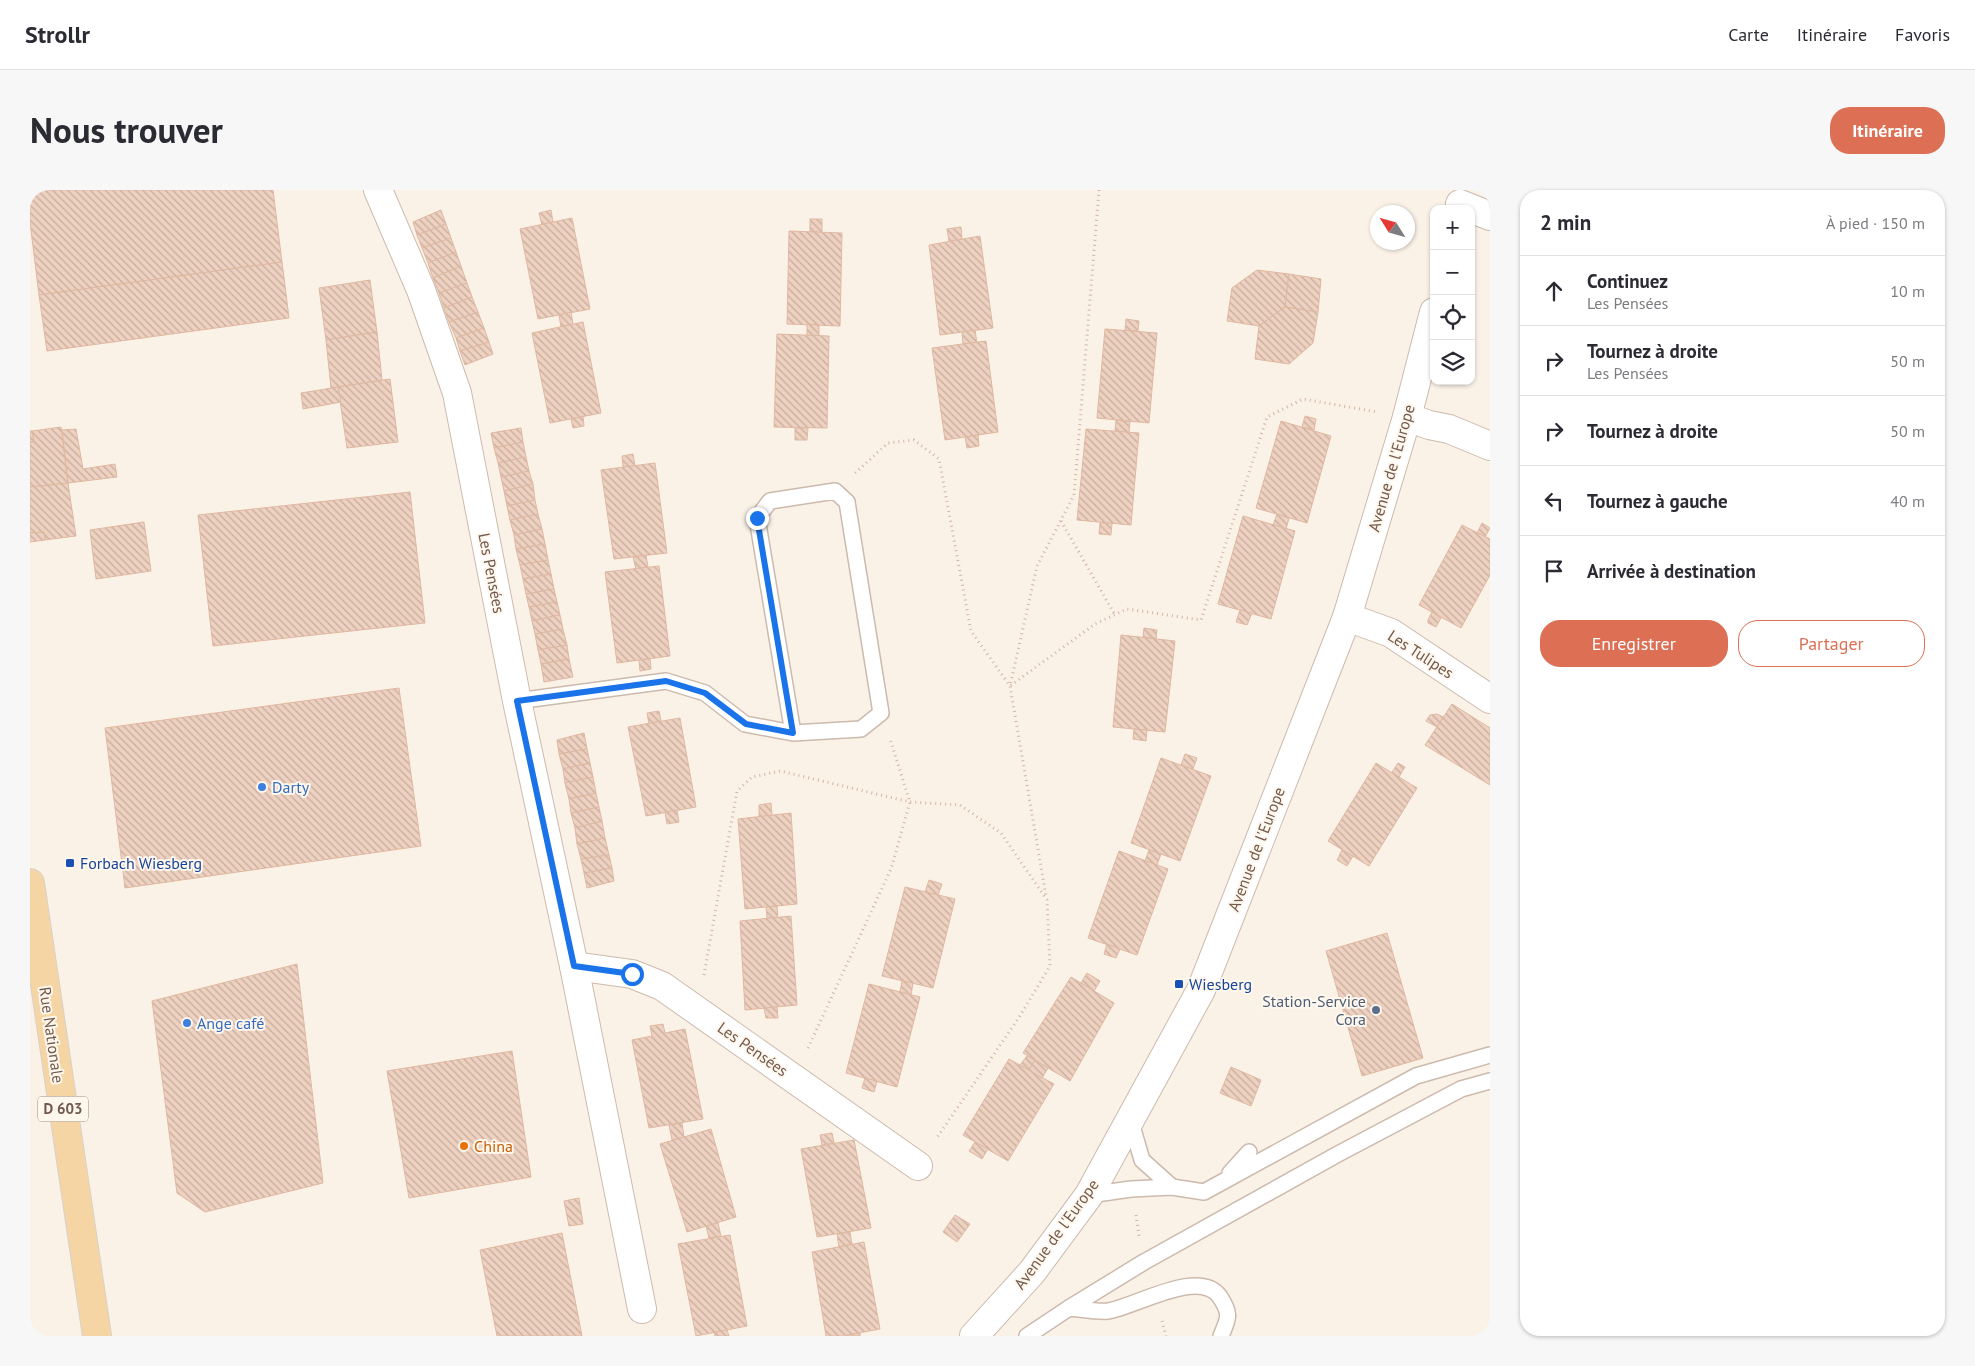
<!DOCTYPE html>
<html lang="fr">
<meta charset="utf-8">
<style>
body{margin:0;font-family:"PT Sans",sans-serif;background:#f7f7f7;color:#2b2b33}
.controls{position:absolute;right:15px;top:15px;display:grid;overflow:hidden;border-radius:10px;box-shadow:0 1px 4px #0004}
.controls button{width:45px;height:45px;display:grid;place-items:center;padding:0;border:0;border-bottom:1px solid #e1e1e2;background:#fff;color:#2b2b33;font:25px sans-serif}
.compass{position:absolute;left:1340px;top:15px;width:45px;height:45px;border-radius:50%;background:#fff;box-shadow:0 1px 4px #0004;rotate:307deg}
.stop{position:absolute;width:15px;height:15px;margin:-11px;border:4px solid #1a73e8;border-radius:50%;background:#fff}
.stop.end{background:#1a73e8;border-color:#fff;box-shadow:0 1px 5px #0008}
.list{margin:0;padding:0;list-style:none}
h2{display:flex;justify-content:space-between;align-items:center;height:65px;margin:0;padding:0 20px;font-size:21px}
h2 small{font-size:16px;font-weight:400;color:#7c7c81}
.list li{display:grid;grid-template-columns:32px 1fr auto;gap:15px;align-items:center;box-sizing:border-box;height:70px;padding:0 20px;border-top:1px solid #e1e1e2}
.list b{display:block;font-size:19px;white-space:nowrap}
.list p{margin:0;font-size:16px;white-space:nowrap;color:#7c7c81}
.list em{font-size:16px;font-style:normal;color:#7c7c81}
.actions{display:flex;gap:10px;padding:15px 20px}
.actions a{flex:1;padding:11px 0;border:1px solid #dc6f54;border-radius:20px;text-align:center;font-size:18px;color:#dc6f54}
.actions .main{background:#dc6f54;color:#fff}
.icon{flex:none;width:28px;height:28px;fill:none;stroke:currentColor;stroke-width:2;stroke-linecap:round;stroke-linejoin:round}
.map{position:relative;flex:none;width:1460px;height:1146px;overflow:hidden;border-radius:20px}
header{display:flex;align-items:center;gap:30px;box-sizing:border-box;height:70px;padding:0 25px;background:#fff;border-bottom:1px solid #e1e1e2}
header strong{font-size:24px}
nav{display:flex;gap:28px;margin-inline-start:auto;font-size:18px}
.intro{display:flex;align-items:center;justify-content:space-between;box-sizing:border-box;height:120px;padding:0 30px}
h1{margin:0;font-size:35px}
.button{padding:12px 22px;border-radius:20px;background:#dc6f54;color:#fff;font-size:18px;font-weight:700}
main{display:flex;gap:30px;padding:0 30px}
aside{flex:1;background:#fff;border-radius:20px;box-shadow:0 1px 4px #0004}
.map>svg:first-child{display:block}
.building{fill:url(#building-back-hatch);stroke:#e0b8a1}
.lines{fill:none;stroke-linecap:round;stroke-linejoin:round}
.service-casing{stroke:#ccbaad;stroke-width:18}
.minor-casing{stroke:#ccbaad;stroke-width:30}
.primary-casing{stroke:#d8d1cd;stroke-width:30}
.path{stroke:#d3b5a3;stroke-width:3;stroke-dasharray:1 4;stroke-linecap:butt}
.service{stroke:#fff;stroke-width:15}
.minor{stroke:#fff;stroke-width:28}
.primary{stroke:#f5d5a3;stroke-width:28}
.route{stroke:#1a73e8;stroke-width:6}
.shop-dot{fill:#3f7fe0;stroke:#fef7ed;stroke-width:2}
.transit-dot{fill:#1a4fb4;stroke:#fef7ed;stroke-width:2}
.service-dot{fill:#5c6f8a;stroke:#fef7ed;stroke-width:2}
.food-dot{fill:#e8710a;stroke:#fef7ed;stroke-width:2}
.labels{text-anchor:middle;stroke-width:4;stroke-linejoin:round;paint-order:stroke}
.shield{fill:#fef7ed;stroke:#9d887d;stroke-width:1}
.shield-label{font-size:15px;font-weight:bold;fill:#73594d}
.street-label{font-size:16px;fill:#73594d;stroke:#fef7ed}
.shop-label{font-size:16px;fill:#366cbe;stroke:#fef7ed;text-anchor:start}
.transit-label{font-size:16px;fill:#164399;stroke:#fef7ed;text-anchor:start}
.service-label{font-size:16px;fill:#4e5e75;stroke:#fef7ed;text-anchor:end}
.food-label{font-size:16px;fill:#c56008;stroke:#fef7ed;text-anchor:start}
</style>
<header>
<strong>Strollr</strong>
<nav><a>Carte</a><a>Itinéraire</a><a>Favoris</a></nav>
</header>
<div class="intro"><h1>Nous trouver</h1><a class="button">Itinéraire</a></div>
<main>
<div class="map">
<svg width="1460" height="1146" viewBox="0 0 1460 1146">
<defs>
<pattern id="building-back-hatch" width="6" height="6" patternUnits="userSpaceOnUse" patternTransform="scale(1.25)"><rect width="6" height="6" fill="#eed1c0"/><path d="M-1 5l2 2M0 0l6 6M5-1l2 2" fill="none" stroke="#c5ad9e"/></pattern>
</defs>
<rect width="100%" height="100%" fill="#fbf2e7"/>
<g class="building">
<polygon points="0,0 243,0 252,72 9,105 0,32"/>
<polygon points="411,20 416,34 387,45 383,32"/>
<polygon points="521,20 523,32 512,35 509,23"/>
<polygon points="542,28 560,119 508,129 490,39"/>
<rect x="780" y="29" width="12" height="13"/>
<polygon points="416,34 421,48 392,58 387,45"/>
<polygon points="931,37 932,49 919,51 917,39"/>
<polygon points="759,41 812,43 810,136 757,134"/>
<polygon points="950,46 963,138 910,145 899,55"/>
<polygon points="421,48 426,62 398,73 392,58"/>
<polygon points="426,62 431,76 403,88 398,73"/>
<polygon points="252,72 259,128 17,161 9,105"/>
<polygon points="431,76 437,93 409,103 403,88"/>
<polygon points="1227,80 1259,84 1255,117 1229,136 1197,131 1202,98"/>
<polygon points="1259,84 1291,89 1288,122 1255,117"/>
<polygon points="340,90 347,142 296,150 289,98"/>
<polygon points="437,93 442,107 414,118 409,103"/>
<polygon points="442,107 448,122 419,132 414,118"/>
<polygon points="1255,117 1288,122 1283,153 1259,174 1225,169 1229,136"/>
<polygon points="448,122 454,138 426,148 419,132"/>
<polygon points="541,122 543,134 531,137 529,125"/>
<polygon points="1096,129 1109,131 1108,141 1095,140"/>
<polygon points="553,132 571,223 520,233 502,143"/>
<polygon points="777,134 789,135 789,146 777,146"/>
<polygon points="454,138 459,152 430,161 426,148"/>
<polygon points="1075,139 1127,143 1119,233 1067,228"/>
<polygon points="945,140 947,153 933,154 932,142"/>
<polygon points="347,142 352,190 301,198 296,150"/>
<polygon points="747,144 799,146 797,238 744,237"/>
<polygon points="956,151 968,242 915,250 902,158"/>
<polygon points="459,152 463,164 435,175 430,161"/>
<polygon points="360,189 368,252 317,258 308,197"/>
<polygon points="308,197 311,212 273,219 271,203"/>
<polygon points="553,226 554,236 543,238 541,229"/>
<polygon points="1275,226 1286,229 1284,240 1272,237"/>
<polygon points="1086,230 1100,232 1099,243 1085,241"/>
<polygon points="1251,231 1301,246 1277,333 1226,318"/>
<polygon points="31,237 38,293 0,297 0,252 4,252 2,241"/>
<polygon points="491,238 493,252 464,258 461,243"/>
<polygon points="765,238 778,238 777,250 765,250"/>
<polygon points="46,239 53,279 85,274 87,287 38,293 32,240"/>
<polygon points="1056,239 1109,243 1101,335 1047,330"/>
<polygon points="0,241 2,241 4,252 0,252"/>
<polygon points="948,245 949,256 937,258 935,247"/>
<polygon points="493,252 496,267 468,273 464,258"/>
<polygon points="603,264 605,276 593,277 592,266"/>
<polygon points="496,267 499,281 471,287 468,273"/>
<polygon points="625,273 637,363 584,369 571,280"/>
<polygon points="499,281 503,294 474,301 471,287"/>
<polygon points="38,293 46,346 15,350 14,342 0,343 0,297"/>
<polygon points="503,294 505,310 477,316 474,301"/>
<polygon points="380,302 395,433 183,456 168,325"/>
<polygon points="505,310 508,324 480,330 477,316"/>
<polygon points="508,324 512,339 484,345 480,330"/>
<polygon points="1247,324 1259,328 1256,339 1243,335"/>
<polygon points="1213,326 1265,341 1241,429 1188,414"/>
<polygon points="114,332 121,381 66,389 60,340"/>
<polygon points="1070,333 1082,333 1081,345 1069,344"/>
<polygon points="1452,333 1460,338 1455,347 1447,343"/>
<polygon points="1432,335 1460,349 1460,385 1431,438 1389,415"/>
<polygon points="512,339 515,354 486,359 484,345"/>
<polygon points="14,342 15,350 0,352 0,343"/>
<polygon points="515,354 518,370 490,375 486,359"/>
<polygon points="616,365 618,377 606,379 603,367"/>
<polygon points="518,370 521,384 493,389 490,375"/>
<polygon points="629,376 640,466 587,473 575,382"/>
<polygon points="521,384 524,399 496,404 493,389"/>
<polygon points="524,399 527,412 499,417 496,404"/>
<polygon points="527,412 530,425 502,431 499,417"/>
<polygon points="1210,420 1222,423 1217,435 1206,432"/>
<polygon points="1402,422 1411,428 1406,437 1398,433 1398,430"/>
<polygon points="530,425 533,439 505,444 502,431"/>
<polygon points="1114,438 1127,440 1126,449 1113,447"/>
<polygon points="533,439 537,455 508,460 505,444"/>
<polygon points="1091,445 1145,451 1135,542 1083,537"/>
<polygon points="537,455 539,469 511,474 508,460"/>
<polygon points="539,469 543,487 514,492 511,474"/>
<polygon points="620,469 621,479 610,481 609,470"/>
<polygon points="369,498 391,656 95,698 75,538"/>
<polygon points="1422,514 1460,538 1460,595 1395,555"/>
<polygon points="629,521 631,531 619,534 617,523"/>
<polygon points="1407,524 1413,527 1407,537 1396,531 1400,525"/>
<polygon points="650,528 666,617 616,626 598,537"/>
<polygon points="1104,539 1117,540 1116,551 1103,549"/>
<polygon points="554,543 557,559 529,564 527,550"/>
<polygon points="557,559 560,573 533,579 529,564"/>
<polygon points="1155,564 1167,568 1163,579 1151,575"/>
<polygon points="1131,568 1181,586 1150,671 1101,653"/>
<polygon points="560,573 563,587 535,593 533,579"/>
<polygon points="1346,573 1387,598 1339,676 1298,651"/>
<polygon points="1368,573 1375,577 1369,587 1362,582"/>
<polygon points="563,587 566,603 539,609 535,593"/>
<polygon points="566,603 569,617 541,623 539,609"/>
<polygon points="741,613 742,625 729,627 729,615"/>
<polygon points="569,617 572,631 545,638 541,623"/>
<polygon points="647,620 649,632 637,634 635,622"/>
<polygon points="761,623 767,714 715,719 708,629"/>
<polygon points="572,631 575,648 547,654 545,638"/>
<polygon points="575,648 579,665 551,669 547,654"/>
<polygon points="1119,660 1131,664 1127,675 1115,671"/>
<polygon points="1312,660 1323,666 1317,676 1307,670"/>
<polygon points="1089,661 1138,679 1107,765 1058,748"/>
<polygon points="579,665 582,678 554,683 551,669"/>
<polygon points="582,678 584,691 557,698 554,683"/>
<polygon points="899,690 912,694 908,705 895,702"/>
<polygon points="875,697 925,709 903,798 852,786"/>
<polygon points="747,716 748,728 737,728 736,717"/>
<polygon points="761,726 767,815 715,820 710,731"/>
<polygon points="1357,743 1393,868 1332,886 1296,761"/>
<polygon points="1077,754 1090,759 1086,768 1074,764"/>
<polygon points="267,774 293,993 175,1022 147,1003 122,811"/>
<polygon points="1057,783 1070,791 1064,801 1051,793"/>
<polygon points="1041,787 1084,813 1040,891 993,863"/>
<polygon points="872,791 883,793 881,805 870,802"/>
<polygon points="839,794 890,807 867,897 816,883"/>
<polygon points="747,817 748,828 736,828 734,818"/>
<polygon points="633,834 635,843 655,839 673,929 619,938 602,850 622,846 620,836"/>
<polygon points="482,861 501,987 379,1008 357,881"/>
<polygon points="997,866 1005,870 999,880 990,875"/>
<polygon points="979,869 1024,894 978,971 933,945"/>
<polygon points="1005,870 1018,878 1012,888 999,880"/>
<polygon points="1201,877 1231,890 1221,916 1190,903"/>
<polygon points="835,888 847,891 844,902 832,898"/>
<polygon points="652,933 654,947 642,950 639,935"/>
<polygon points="681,939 706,1027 657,1042 630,954"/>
<polygon points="802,943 804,953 792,955 790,945"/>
<polygon points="824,950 841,1038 787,1047 771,959"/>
<polygon points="945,952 958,959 952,969 939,961"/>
<polygon points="549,1008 553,1034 539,1036 534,1011"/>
<polygon points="925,1025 940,1034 927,1052 913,1042"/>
<polygon points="688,1033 691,1046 679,1048 676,1036"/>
<polygon points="820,1042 822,1054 809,1057 807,1044"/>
<polygon points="532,1043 552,1146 467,1146 450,1060"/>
<polygon points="700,1045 717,1136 666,1146 648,1054"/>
<polygon points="834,1052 850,1139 812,1146 796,1146 782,1062"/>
<polygon points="697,1140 699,1146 685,1146 684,1142"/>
<polygon points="830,1143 830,1146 817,1146 817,1145"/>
</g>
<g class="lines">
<g class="service-casing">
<g id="service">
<polyline points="487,511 636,491 675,503 715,534 763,543 831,539 851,523 817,312 805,301 740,311 727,328 763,543"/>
<polyline points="1100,929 1112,970 1142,997"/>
<polyline points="1200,983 1219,962"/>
<polyline points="1059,1005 1101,999 1142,997 1174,1002 1386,886 1460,865"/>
<path d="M1039 1118C1051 1119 1066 1122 1078 1121 1105 1117 1170 1077 1190 1107 1201 1124 1199 1127 1191 1146"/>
<polyline points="997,1146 1039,1118 1114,1072 1308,964 1431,899 1460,891"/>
</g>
</g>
<g class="minor-casing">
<g id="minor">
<polyline points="348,0 391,100 427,203 487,511 544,776 612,1119"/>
<polyline points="1430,14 1460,26"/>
<polyline points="1377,227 1399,235 1419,239 1460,256"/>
<polyline points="1317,427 1361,443 1460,509"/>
<polyline points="544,776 602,784 632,796 888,976"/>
<polyline points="944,1146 1002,1082 1059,1005 1171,800 1317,427 1377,227 1404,122"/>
</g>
</g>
<g class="primary-casing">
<polyline id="primary" points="0,693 67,1146"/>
</g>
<g class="path">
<polyline points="1069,0 1044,305 1007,376 980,496 1065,434 1097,419 1171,430 1237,227 1273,209 1347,222"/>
<polyline points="825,283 858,253 884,250 909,269 941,441 980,496 1016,706"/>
<polyline points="1031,331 1085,425"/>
<polyline points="674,785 707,601 722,587 750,581 880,612 930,615 971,643 1017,710 1020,776 988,829 906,949"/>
<polyline points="778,858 861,679 880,612 860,549"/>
<polyline points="1106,1025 1109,1046"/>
<polyline points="1132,1131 1136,1146"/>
</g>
<use href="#service" class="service"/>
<use href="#minor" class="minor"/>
<use href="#primary" class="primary"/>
</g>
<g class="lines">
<polyline class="route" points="602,784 544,776 487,511 636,491 675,503 716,534 763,543 727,328"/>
</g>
<g class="shop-dot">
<circle cx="232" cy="597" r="5"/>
<circle cx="157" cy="833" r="5"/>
</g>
<g class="transit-dot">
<rect x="35" y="668" width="10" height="10" rx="2.5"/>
<rect x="1144" y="789" width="10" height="10" rx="2.5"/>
</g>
<circle class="service-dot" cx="1346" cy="820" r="5"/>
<circle class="food-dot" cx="434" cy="956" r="5"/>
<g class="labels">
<rect class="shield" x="8" y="906.5" width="50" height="25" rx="4"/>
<g class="shield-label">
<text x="33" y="924">D 603</text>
</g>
<g class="street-label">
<text transform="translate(1361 278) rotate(-74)" y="6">Avenue de l'Europe</text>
<text transform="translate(462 383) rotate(79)" y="6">Les Pensées</text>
<text transform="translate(1391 464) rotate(33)" y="6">Les Tulipes</text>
<text transform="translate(1226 659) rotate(-69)" y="6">Avenue de l'Europe</text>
<text transform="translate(22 845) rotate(82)" y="6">Rue Nationale</text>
<text transform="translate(723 859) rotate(35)" y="6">Les Pensées</text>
<text transform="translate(1026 1044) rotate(-54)" y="6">Avenue de l'Europe</text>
</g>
<g class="shop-label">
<text x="242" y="603">Darty</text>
<text x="167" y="839">Ange café</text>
</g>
<g class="transit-label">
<text x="50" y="679">Forbach Wiesberg</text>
<text x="1159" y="800">Wiesberg</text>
</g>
<g class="service-label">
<text x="1336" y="817">Station-Service<tspan x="1336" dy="18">Cora</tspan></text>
</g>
<g class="food-label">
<text x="444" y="962">China</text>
</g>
</g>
</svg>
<div class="controls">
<button>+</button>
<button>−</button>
<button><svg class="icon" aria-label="locate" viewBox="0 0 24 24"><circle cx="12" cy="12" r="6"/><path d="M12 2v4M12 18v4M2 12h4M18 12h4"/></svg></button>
<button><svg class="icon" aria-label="layers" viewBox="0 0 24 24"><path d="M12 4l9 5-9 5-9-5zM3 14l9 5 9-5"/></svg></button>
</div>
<svg class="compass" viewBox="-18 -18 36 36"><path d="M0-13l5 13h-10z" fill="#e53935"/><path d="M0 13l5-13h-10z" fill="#7c7c81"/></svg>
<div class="stop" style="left:602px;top:784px"></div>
<div class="stop end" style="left:727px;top:328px"></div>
</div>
<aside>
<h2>2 min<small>À pied · 150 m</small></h2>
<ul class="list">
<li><svg class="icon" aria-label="ahead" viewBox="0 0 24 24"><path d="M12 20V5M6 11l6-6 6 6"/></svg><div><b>Continuez</b><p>Les Pensées</p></div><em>10 m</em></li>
<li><svg class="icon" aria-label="right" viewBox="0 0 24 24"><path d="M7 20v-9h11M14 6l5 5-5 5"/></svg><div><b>Tournez à droite</b><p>Les Pensées</p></div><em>50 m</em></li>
<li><svg class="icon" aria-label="right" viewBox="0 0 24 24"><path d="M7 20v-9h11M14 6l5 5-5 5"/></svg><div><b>Tournez à droite</b></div><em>50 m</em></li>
<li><svg class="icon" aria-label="left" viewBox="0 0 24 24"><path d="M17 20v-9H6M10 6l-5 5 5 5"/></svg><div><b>Tournez à gauche</b></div><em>40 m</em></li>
<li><svg class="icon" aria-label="arrive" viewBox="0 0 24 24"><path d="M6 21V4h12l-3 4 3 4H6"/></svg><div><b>Arrivée à destination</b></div></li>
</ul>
<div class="actions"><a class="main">Enregistrer</a><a>Partager</a></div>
</aside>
</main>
